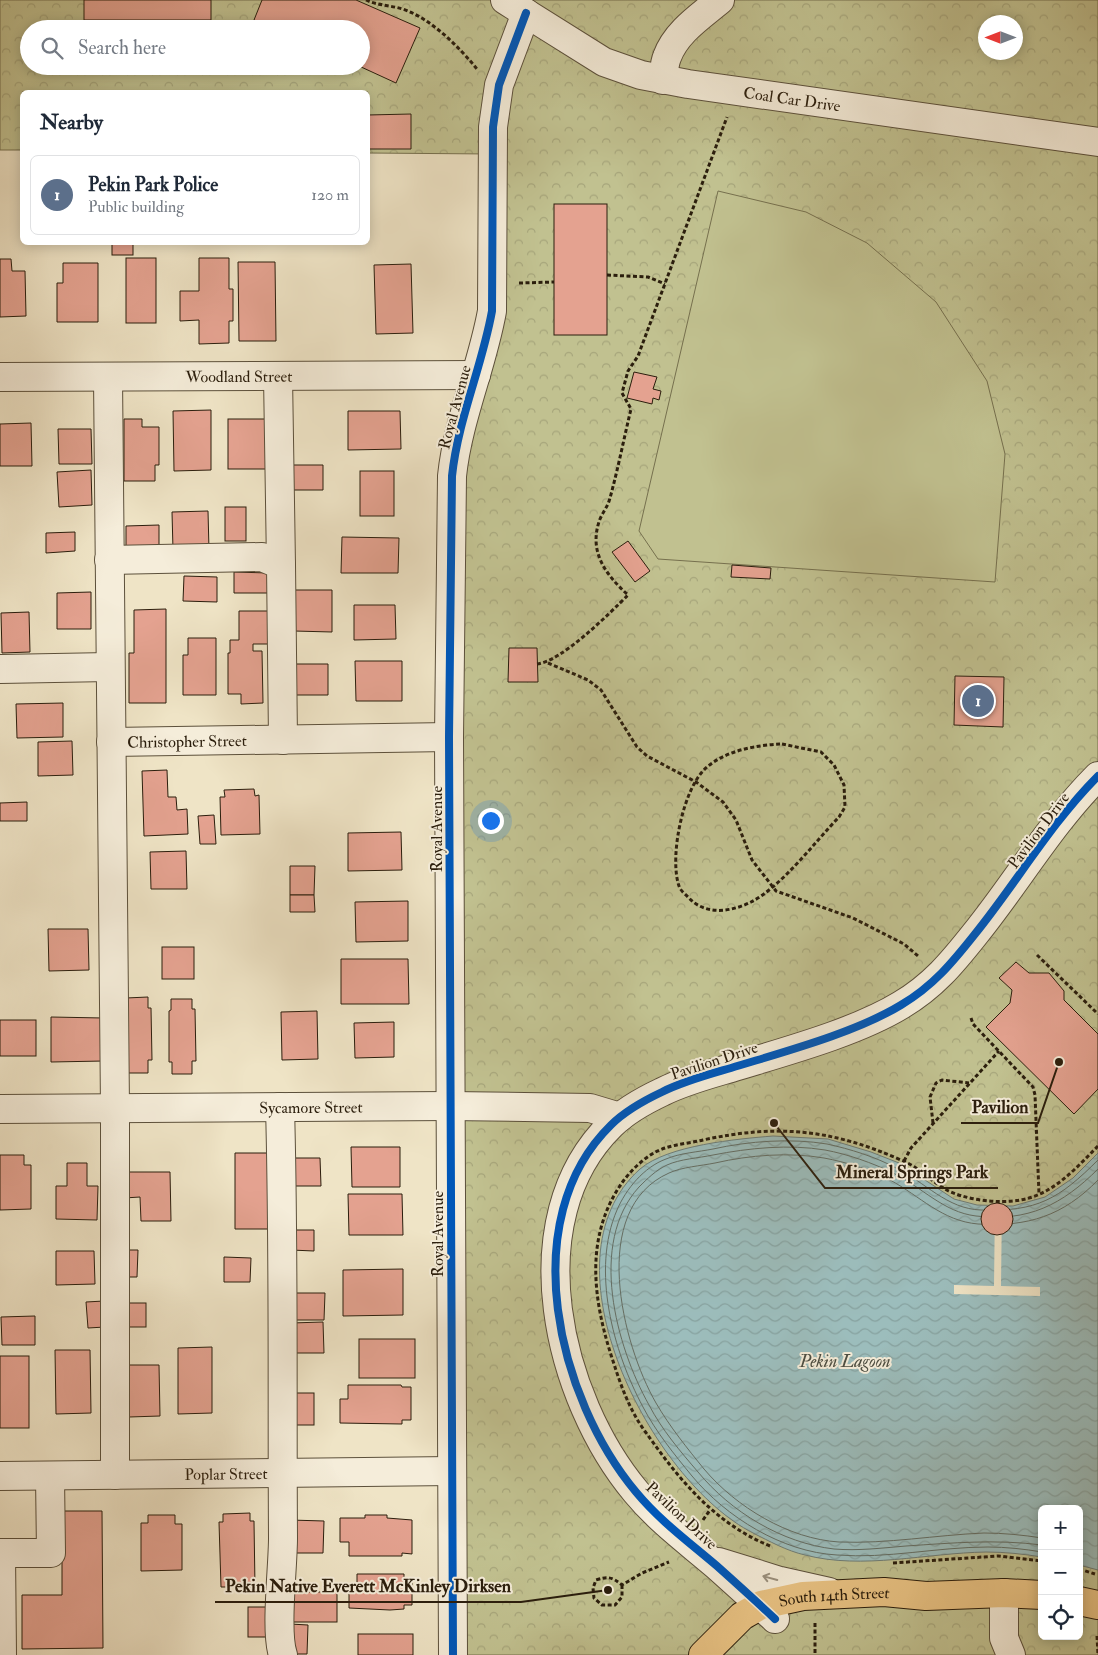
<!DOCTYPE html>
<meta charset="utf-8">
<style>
body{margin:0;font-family:"IM FELL Double Pica",serif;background:#f6f6f7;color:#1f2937}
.controls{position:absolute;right:15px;bottom:15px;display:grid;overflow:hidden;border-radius:8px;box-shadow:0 2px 12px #0003}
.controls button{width:45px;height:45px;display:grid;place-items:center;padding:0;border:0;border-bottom:1px solid #e0e1e3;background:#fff;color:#1f2937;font:25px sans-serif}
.compass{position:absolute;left:978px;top:15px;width:45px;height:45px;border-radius:50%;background:#fff;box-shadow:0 2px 12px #0003;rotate:270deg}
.you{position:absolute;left:490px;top:820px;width:18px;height:18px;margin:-12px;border:4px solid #fff;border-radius:50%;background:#1a73e8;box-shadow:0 0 0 8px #1a73e833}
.badge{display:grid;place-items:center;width:32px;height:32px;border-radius:50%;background:#b45309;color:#fff;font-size:16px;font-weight:700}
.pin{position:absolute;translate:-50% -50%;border:2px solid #fff;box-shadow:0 1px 5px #0006}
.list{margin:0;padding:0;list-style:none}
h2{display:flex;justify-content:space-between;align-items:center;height:65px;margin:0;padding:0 20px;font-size:21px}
h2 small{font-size:16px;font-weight:400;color:#747a83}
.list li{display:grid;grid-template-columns:32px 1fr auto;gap:15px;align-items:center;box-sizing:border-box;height:80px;margin:0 10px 10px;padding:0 10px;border:1px solid #e0e1e3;border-radius:8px}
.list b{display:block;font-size:19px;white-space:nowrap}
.list p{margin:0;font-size:16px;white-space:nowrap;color:#747a83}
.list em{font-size:16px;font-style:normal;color:#747a83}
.icon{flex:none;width:28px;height:28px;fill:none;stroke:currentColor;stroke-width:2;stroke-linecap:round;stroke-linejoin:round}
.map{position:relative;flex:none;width:1098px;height:1655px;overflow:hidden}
.search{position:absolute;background:#fff;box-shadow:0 2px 12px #0003;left:20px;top:20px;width:350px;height:55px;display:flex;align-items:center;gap:12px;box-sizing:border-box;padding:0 18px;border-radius:28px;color:#747a83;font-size:19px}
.panel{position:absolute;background:#fff;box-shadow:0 2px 12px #0003;left:20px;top:90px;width:350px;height:155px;border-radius:8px}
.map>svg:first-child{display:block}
.forest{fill:url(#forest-crowns);stroke:#76704e;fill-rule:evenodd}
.garden{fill:#c1c190;stroke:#76704e}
.water{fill:url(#water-waves);stroke:#6f7d76}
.pier{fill:#efe4c6}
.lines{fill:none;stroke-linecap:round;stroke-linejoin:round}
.shore{stroke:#646e64;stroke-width:1}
.building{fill:#e4a290;stroke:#2b1e0d}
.minor-casing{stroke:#5c503b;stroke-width:30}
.major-casing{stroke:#2b1e0d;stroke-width:30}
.path{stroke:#2b1e0d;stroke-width:3;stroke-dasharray:4 2.5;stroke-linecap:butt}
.minor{stroke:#f5edda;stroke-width:28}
.major{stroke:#e8c283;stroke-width:28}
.cycleway-casing{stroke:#f5edda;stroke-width:11}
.cycleway{stroke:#0057b8;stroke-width:8}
.oneway{stroke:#9a907e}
.labels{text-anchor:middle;stroke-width:4;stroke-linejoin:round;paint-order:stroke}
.street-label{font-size:16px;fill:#2b1e0d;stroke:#f5edda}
.water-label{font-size:18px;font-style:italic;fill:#4d4e42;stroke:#f5edda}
.leader{fill:none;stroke:#2b1e0d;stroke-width:2}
.callout-dot{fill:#2b1e0d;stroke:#f5edda;stroke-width:2}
.callout-label{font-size:18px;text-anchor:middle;font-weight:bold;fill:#2b1e0d;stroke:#f5edda;stroke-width:4;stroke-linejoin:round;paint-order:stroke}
</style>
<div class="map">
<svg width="1098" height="1655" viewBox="0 0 1098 1655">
<defs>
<pattern id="forest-crowns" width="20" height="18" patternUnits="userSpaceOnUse" patternTransform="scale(1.25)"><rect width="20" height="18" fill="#c1c190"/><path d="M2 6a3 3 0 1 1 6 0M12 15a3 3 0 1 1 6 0" fill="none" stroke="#a6a57b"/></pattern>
<pattern id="water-waves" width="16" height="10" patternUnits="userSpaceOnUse" patternTransform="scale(1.25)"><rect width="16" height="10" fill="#9cbdbc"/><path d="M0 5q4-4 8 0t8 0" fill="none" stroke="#87a2a0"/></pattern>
</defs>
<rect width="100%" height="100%" fill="#efe4c6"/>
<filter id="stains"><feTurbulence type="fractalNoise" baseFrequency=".004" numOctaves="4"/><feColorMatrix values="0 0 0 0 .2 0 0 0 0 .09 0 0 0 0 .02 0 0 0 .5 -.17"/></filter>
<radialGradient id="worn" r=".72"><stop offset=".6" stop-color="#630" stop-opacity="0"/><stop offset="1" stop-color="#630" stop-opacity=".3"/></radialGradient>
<path class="forest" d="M0 0H1098V1655H453L452 496 476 375 490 154 368 153V92H22V150H0ZM986 22H1016V52H986ZM29 29H361V66H29ZM1042 1509H1079V1636H1042Z"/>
<polygon class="garden" points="718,191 806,212 867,243 936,302 987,381 1005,454 995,582 658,559 639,531"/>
<path class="water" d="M773 1136 828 1139 871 1152 899 1163 954 1199 977 1205 1013 1206 1045 1197 1073 1178 1098 1153V1570L1079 1565V1509H1042V1557C1023 1554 1005 1552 986 1552 926 1553 863 1570 805 1555 787 1551 769 1541 753 1533 651 1481 537 1261 640 1169 668 1145 737 1139 773 1136Z"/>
<polygon class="pier" points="995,1204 1002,1204 1001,1286 1040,1287 1040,1296 954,1294 954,1285 994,1286"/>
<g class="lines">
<g class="shore">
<path d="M1042 1538C1023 1535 1003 1533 984 1533 936 1535 887 1544 839 1542 789 1539 736 1507 704 1469 687 1448 670 1427 656 1403 622 1344 588 1209 669 1173 682 1167 700 1166 715 1163 750 1155 789 1152 824 1158 846 1162 871 1170 890 1180 920 1196 942 1221 978 1224 1028 1227 1063 1216 1098 1180"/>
<path d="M1042 1545C996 1539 952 1543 906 1546 882 1548 858 1551 834 1549 782 1543 731 1512 698 1472 680 1451 662 1430 649 1405 616 1346 588 1243 639 1187 647 1179 656 1170 667 1165 680 1159 699 1158 713 1155 749 1148 789 1144 825 1150 847 1154 873 1163 893 1173 922 1187 943 1212 976 1216 1028 1222 1062 1205 1098 1169"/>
<path d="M1042 1552C1024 1549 1006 1547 988 1547 937 1547 887 1559 837 1555 782 1552 726 1517 692 1476 674 1454 656 1432 643 1407 613 1351 591 1270 617 1210 626 1189 644 1167 666 1159 680 1153 698 1152 713 1149 749 1141 791 1138 827 1144 850 1149 876 1157 896 1168 925 1182 947 1209 981 1210 1037 1212 1059 1199 1098 1160"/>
</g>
</g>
<g class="building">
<rect x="84" y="0" width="127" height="20"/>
<polygon points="262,0 356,0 420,28 396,83 359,66 361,66 361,29 275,29 254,20"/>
<polygon points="411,114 411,149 368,149 368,115"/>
<rect x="554" y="204" width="53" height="131"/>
<rect x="112" y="242" width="21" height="13"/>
<rect x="126" y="258" width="30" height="65"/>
<polygon points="199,258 229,258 229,289 233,289 233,321 229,321 229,343 199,344 199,320 180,321 180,291 199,291"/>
<polygon points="0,259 11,259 12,271 25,271 26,316 0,317"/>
<polygon points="238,262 275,262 276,341 239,341"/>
<polygon points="63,263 98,263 98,322 57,322 57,283 63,283"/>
<polygon points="411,264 413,333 376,334 374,265"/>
<polygon points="634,372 657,377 653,389 661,391 659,400 653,398 652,404 627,398"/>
<polygon points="211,410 211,470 174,471 173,411"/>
<polygon points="348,411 400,411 401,449 348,450"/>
<polygon points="124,419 142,419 142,427 159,427 159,465 155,465 155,481 124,481"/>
<rect x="228" y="419" width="41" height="50"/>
<polygon points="31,423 32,466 0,466 0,424"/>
<polygon points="58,429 91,429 92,464 59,464"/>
<polygon points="289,465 323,465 323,490 290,490"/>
<polygon points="91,470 92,505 59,507 57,472"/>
<rect x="360" y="471" width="34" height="45"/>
<rect x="225" y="507" width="21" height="34"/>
<polygon points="208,511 209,550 173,550 172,512"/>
<polygon points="159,525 159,551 126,551 126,526"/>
<polygon points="75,532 75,551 46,553 46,533"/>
<polygon points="342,537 399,538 398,573 341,573"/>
<polygon points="628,541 650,571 635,582 612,552"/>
<polygon points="732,565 771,568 770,579 731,577"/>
<polygon points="234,572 269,573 269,593 234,593"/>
<polygon points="184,576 217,577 217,602 183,601"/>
<polygon points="294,590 332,590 332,632 294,631"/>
<polygon points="91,592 91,629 57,629 57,593"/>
<polygon points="354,605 395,605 396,639 354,640"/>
<polygon points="166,609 166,703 129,703 129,653 134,653 134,610"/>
<polygon points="239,611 272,611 272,644 253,644 253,651 262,651 263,703 241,704 241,694 228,694 228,653 230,653 230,640 239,640"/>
<polygon points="29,612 30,652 2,653 1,613"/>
<polygon points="188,638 216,638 216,695 183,695 183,655 188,655"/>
<polygon points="509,648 537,648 538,682 508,682"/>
<polygon points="355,661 402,661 402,701 356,701"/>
<polygon points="295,664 328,664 328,695 294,695"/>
<polygon points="955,676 1004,677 1003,727 954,725"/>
<polygon points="63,703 63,737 17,738 16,704"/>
<polygon points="72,741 73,775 38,776 38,742"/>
<polygon points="167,770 168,797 176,797 177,810 187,809 188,834 144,836 142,771"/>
<polygon points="254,789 255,796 259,795 260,834 221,835 220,797 225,797 224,790"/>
<polygon points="27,802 27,821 0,821 0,803"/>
<polygon points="214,815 216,844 200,844 198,816"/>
<polygon points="401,832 402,870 348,871 348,833"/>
<polygon points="186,851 187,889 151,889 150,852"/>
<polygon points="290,866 315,866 314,895 290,895"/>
<polygon points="290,895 314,895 315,912 290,912"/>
<polygon points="408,901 408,941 356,942 355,902"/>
<polygon points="48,929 88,929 89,970 49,971"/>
<rect x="162" y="947" width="32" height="32"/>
<polygon points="341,959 408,959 409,1004 341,1004"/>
<polygon points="1016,962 1029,973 1049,973 1064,991 1064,1000 1098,1034 1098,1089 1074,1114 986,1027 1010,1003 1012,990 999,978"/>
<polygon points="148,997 148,1008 151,1008 152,1060 148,1060 148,1073 128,1073 126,998"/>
<polygon points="171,999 192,999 192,1009 195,1009 196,1061 192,1061 192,1074 172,1074 172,1062 169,1062 169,1011 171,1010"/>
<polygon points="317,1011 318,1059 282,1060 281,1012"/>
<polygon points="51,1017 103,1018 104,1061 51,1062"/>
<rect x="0" y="1020" width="36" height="36"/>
<polygon points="394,1022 394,1057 355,1058 354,1023"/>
<polygon points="351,1147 400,1147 400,1187 352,1187"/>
<polygon points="235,1153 271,1153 272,1229 235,1229"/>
<polygon points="0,1155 24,1155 24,1165 31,1165 31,1209 0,1210"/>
<polygon points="291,1158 320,1158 321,1186 291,1186"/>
<polygon points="67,1163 87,1163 87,1186 98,1186 97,1220 56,1219 56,1186 67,1186"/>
<polygon points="123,1172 170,1172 171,1221 141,1221 140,1197 124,1198"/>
<polygon points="348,1194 402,1194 403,1235 349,1235"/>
<circle cx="997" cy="1219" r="16"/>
<polygon points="291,1230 314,1230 314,1251 291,1250"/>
<polygon points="122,1250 138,1250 137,1277 122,1277"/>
<polygon points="56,1251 94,1251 95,1284 56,1285"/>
<polygon points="224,1257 251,1258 250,1282 224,1282"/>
<polygon points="403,1269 403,1315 343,1316 343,1270"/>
<polygon points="291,1293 325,1293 324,1320 290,1320"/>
<polygon points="104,1301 105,1327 88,1328 86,1302"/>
<rect x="122" y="1303" width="24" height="24"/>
<polygon points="35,1316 35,1345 2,1345 1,1317"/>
<polygon points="323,1322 324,1353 291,1353 291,1323"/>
<rect x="359" y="1339" width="56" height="39"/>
<polygon points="212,1347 212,1413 178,1414 178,1348"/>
<polygon points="55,1350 90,1350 91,1413 56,1414"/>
<rect x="0" y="1356" width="29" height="72"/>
<polygon points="129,1365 159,1365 160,1416 129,1417"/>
<polygon points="348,1385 401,1385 402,1387 411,1387 411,1420 402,1420 402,1424 340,1423 340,1399 348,1399"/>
<rect x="290" y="1393" width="24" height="32"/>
<polygon points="62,1511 102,1511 103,1648 22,1649 22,1595 62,1595"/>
<polygon points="250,1513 250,1521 254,1521 255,1587 221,1587 219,1522 223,1522 223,1514"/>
<polygon points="148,1515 175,1515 175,1524 182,1524 182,1570 141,1571 141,1523 148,1523"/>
<polygon points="365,1515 387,1515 387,1518 412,1520 412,1554 402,1553 402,1556 349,1556 349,1542 340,1542 340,1518 365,1518"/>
<polygon points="290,1520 324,1521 323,1553 290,1553"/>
<polygon points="357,1574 404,1574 404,1578 412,1578 412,1605 404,1605 404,1609 390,1610 349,1608 349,1588 357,1588"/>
<rect x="293" y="1592" width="44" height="30"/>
<rect x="248" y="1607" width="24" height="30"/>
<polygon points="290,1624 308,1625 307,1654 289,1654"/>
<rect x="358" y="1634" width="55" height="21"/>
</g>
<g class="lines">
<g class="minor-casing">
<g id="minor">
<path id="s1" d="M505 0 604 62 641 75 688 84 1098 142"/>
<path d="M663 80C664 73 664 64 667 57 676 32 701 16 720 0"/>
<polyline points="278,376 281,565"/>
<path id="s2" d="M0 377 476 375"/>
<polyline points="108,377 115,1108 115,1475"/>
<polyline points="109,560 262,557 281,565 283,740"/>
<polyline points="0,669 109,667"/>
<path id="s3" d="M111 742 449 737"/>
<path d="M280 1107C284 1251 282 1394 283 1538 283 1567 275 1632 283 1655"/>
<path id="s4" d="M0 1109 450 1106 590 1108 620 1117"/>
<path id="s5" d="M0 1476 452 1471"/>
<polyline points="719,1562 780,1581 829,1592"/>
<polyline points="1004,1593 1004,1638 1011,1655"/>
<path d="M775 1619C756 1601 736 1583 717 1566 689 1542 660 1521 636 1492 558 1399 514 1220 611 1125 625 1111 645 1100 662 1092 684 1081 707 1075 731 1068 783 1052 855 1033 901 1005 933 986 952 963 975 934 1017 882 1051 823 1098 776"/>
<polyline points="2,1655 1,1553 51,1553 50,1476"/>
<path d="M453 1655 449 737 452 476C458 419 482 367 492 311L493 127 499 85 526 13"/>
</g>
</g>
<g class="major-casing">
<g id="major">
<polyline points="1079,1601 1098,1605"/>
<path id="s6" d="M703 1655 742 1616 761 1605 803 1596 884 1592 926 1596 1004 1593 1042 1595"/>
</g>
</g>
<g class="path">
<path d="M366 0C378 6 394 5 408 11 434 22 459 47 477 69"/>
<polyline points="607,275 648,277 665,284"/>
<polyline points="519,283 554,282"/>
<polyline points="548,663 588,680 601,690 637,747 647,756 696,782 723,802 736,820 752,860 776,891 853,918 904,944 918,956"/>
<path d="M537 664C561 662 610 613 628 595 605 574 588 551 600 519 603 512 608 506 610 498 618 469 624 438 631 409L622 393 628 371 638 356 727 117"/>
<path d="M782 744 821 752 834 765 844 785 845 807 839 817C815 842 781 887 751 902 731 912 705 916 688 897 685 894 680 890 679 886 669 857 683 787 707 767 727 750 757 745 782 744Z"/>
<polyline points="1037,955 1098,1014"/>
<polyline points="971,1018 973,1024 1033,1087 1035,1095 1039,1194"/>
<polyline points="933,1123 930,1097 936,1083 942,1080 969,1083"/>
<polyline points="904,1161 911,1148 999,1051"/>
<polyline points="703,1520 710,1510"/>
<path d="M770 1546C716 1524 680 1481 647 1434 631 1413 622 1389 614 1364 593 1302 583 1236 624 1180 634 1167 649 1153 665 1148 677 1144 691 1143 703 1140 777 1124 831 1129 901 1160 917 1166 930 1180 945 1189 964 1200 999 1204 1020 1200 1053 1195 1076 1168 1098 1146"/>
<polyline points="893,1563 998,1556 1042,1561"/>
<polyline points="1079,1569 1095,1574"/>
<path d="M622 1585V1597L615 1605H602L594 1598 593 1588 596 1580C608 1576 612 1577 622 1585L642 1573 669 1562"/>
<polyline points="815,1623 815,1655"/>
<polyline points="1097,1636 1098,1655"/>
</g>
<use href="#minor" class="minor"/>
<use href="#major" class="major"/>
<g class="cycleway-casing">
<g id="cycleway">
<path d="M775 1619C756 1601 736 1583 717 1566 689 1542 660 1521 636 1492 558 1399 514 1220 611 1125 625 1111 645 1100 662 1092 684 1081 707 1075 731 1068 783 1052 855 1033 901 1005 933 986 952 963 975 934 1017 882 1051 823 1098 776"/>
<path d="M453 1655 449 737 452 476C458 419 482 367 492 311L493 127 499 85 526 13"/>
</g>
</g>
<use href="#cycleway" class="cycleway"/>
</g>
<defs><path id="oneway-shaft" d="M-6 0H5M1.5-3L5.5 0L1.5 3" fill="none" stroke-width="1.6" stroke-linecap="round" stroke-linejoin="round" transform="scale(1.25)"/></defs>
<use class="oneway" href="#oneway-shaft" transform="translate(770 1578) rotate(-165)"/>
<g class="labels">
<g class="street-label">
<text dy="6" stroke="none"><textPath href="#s1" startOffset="309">Coal Car Drive</textPath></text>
<text dy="6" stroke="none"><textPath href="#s2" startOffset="239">Woodland Street</textPath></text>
<text transform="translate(454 407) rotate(-75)" y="6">Royal Avenue</text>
<text dy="6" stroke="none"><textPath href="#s3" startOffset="76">Christopher Street</textPath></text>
<text transform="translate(436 829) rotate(-90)" y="6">Royal Avenue</text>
<text transform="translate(1038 830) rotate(-53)" y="6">Pavilion Drive</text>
<text transform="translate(714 1060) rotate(-18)" y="6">Pavilion Drive</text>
<text dy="6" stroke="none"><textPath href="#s4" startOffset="311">Sycamore Street</textPath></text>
<text transform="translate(437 1234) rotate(-90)" y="6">Royal Avenue</text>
<text dy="6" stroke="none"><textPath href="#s5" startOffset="226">Poplar Street</textPath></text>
<text transform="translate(682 1515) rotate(43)" y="6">Pavilion Drive</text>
<text dy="6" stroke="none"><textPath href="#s6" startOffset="151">South 14th Street</textPath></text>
</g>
<g class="water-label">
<text x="845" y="1367">Pekin Lagoon</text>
</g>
</g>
<path class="leader" d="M1059 1062L1038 1123H961M774 1123L825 1188H998M608 1590L521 1602H215"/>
<g class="callout-dot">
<circle cx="1059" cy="1062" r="5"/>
<circle cx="774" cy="1123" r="5"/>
<circle cx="608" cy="1590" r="5"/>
</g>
<g class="callout-label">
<text x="1000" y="1113">Pavilion</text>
<text x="912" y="1178">Mineral Springs Park</text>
<text x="368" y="1592">Pekin Native Everett McKinley Dirksen</text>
</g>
<rect width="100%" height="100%" filter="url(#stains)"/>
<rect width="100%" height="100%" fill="url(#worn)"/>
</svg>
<div class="controls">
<button>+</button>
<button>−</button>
<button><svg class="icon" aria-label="locate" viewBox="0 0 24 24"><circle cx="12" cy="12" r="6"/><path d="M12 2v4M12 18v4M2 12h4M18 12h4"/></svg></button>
</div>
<svg class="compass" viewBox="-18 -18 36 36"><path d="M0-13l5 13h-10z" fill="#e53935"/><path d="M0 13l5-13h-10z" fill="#747a83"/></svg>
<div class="you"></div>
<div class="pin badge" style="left:978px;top:701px;background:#5c6f8a">1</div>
<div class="search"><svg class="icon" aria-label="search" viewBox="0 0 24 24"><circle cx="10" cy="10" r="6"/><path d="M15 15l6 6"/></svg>Search here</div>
<section class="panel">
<h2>Nearby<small></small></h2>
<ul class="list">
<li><span class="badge" style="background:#5c6f8a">1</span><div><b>Pekin Park Police</b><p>Public building</p></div><em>120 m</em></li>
</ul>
</section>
</div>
